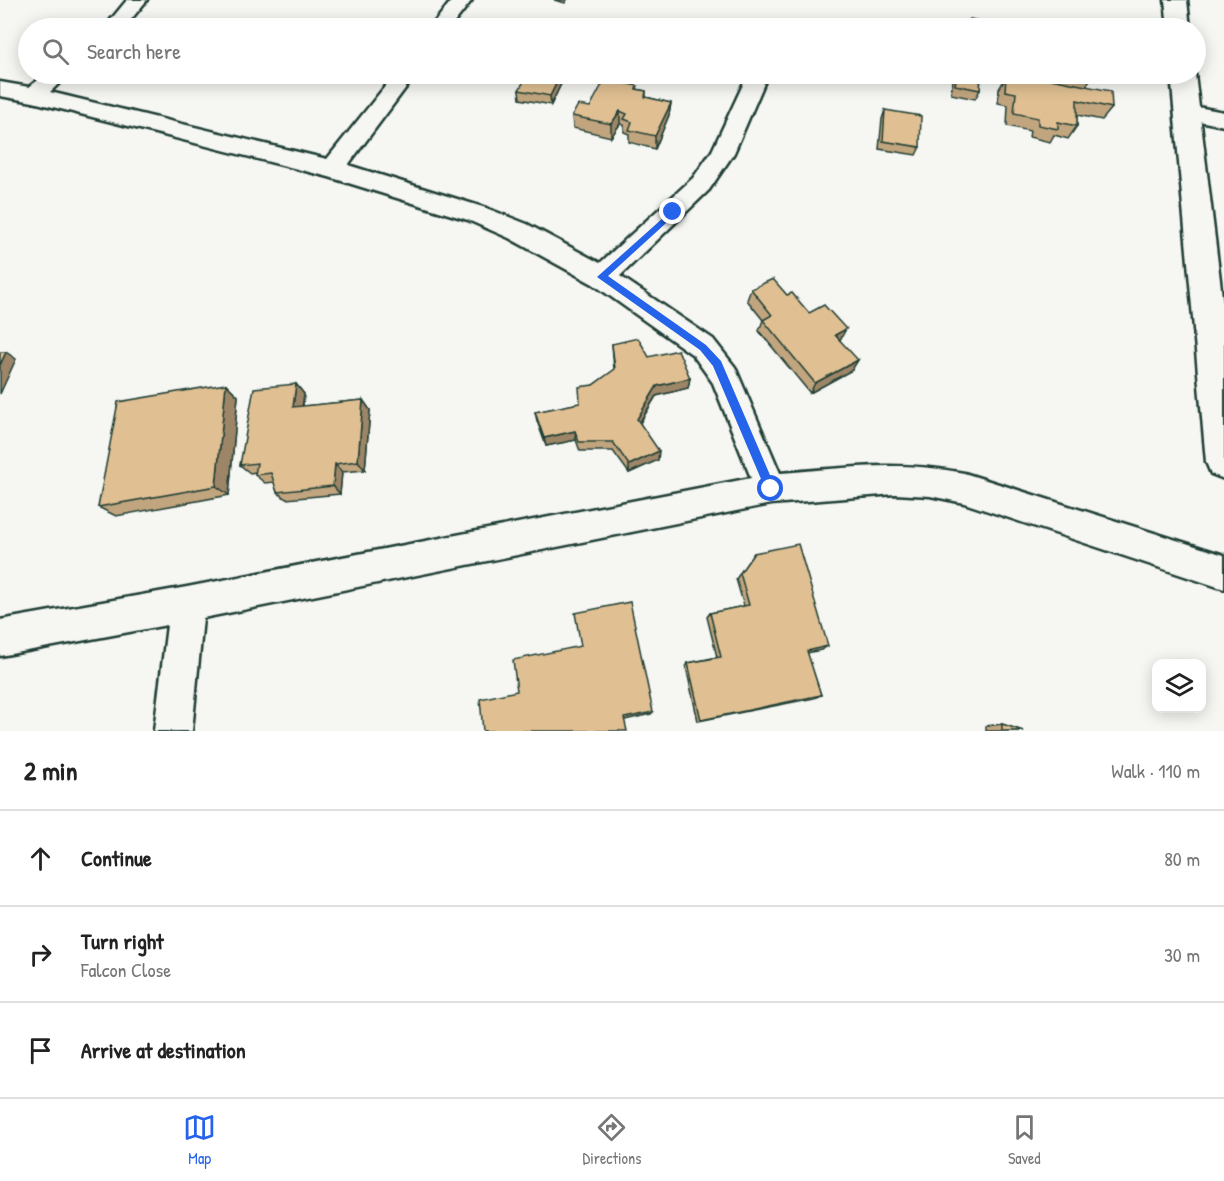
<!DOCTYPE html>
<meta charset="utf-8">
<style>
body{margin:0;font-family:"Patrick Hand",sans-serif;background:#f6f6f6;color:#222}
.controls{position:absolute;right:18px;bottom:18px;display:grid;overflow:hidden;border-radius:12px;box-shadow:0 3px 15px #0003}
.controls button{width:54px;height:54px;display:grid;place-items:center;padding:0;border:0;border-bottom:2px solid #e0e0e0;background:#fff;color:#222;font:30px sans-serif}
.stop{position:absolute;width:18px;height:18px;margin:-14px;border:4px solid #2563eb;border-radius:50%;background:#fff}
.stop.end{background:#2563eb;border-color:#fff;box-shadow:0 2px 6px #0008}
.list{margin:0;padding:0;list-style:none}
h2{display:flex;justify-content:space-between;align-items:center;height:78px;margin:0;padding:0 24px;font-size:26px}
h2 small{font-size:20px;font-weight:400;color:#767676}
.list li{display:grid;grid-template-columns:39px 1fr auto;gap:18px;align-items:center;box-sizing:border-box;height:96px;padding:0 24px;border-top:2px solid #e0e0e0}
.list b{display:block;font-size:22px;white-space:nowrap}
.list p{margin:0;font-size:20px;white-space:nowrap;color:#767676}
.list em{font-size:20px;font-style:normal;color:#767676}
.icon{flex:none;width:33px;height:33px;fill:none;stroke:currentColor;stroke-width:2;stroke-linecap:round;stroke-linejoin:round}
.map{position:relative;flex:none;width:1224px;height:731px;overflow:hidden}
.search{position:absolute;background:#fff;box-shadow:0 3px 15px #0003;left:18px;right:18px;top:18px;height:66px;display:flex;align-items:center;gap:15px;box-sizing:border-box;padding:0 21px;border-radius:33px;color:#767676;font-size:22px}
.sheet{height:366px;background:#fff}
nav{display:flex;justify-content:space-around;align-items:center;box-sizing:border-box;height:84px;border-top:2px solid #e0e0e0;background:#fff;font-size:16px;color:#767676}
nav a{display:grid;justify-items:center;gap:3px}
nav .on{color:#2563eb}
.map>svg:first-child{display:block}
.lines{fill:none;stroke-linecap:round;stroke-linejoin:round}
.street-casing{stroke:#1f3d34;stroke-width:5}
.secondary-casing{stroke:#1f3d34;stroke-width:5}
.street{fill:#f6f6f2;fill-rule:evenodd}
.secondary{fill:#f6f6f2;fill-rule:evenodd}
.wall{fill:#c1a57e;stroke:#1f3d34;stroke-width:1.5}
.shaded-wall{fill:#9d8667;stroke:#1f3d34;stroke-width:1.5}
.building{fill:#e0c093;stroke:#1f3d34;stroke-width:1.5}
.route{fill:#2563eb}
</style>
<div class="map">
<svg width="1224" height="731" viewBox="0 0 1224 731">
<rect width="100%" height="100%" fill="#f6f6f2"/>
<filter id="ink" filterUnits="userSpaceOnUse"><feTurbulence type="fractalNoise" baseFrequency=".0167" numOctaves="2"/><feDisplacementMap in="SourceGraphic" scale="12" xChannelSelector="R" yChannelSelector="G"/><feConvolveMatrix kernelMatrix="1 2 1 2 8 2 1 2 1" color-interpolation-filters="sRGB"/></filter>
<g filter="url(#ink)">
<g class="lines">
<g class="street-casing">
<g id="street">
<polygon points="127,0 147,0 124,28 104,28"/>
<polygon points="452,0 472,0 450,28 430,28"/>
<path d="M46 74H69L50 92 327 159 395 74H416L348 165 486 208 527 224 600 263 693 178 712 151 747 76 754 74 761 76 765 81 734 153 709 190 620 276 713 339 735 367 780 473C845 468 899 460 964 473L1224 555V589L964 503 930 496 895 494 771 504 203 618 192 731H154L167 625 0 656V620L187 587 751 478 713 383 693 355 593 284 509 238 468 220 329 177 33 102 0 96V82L29 87Z"/>
<polygon points="1187,105 1224,112 1224,126 1179,117 1176,112 1179,107"/>
</g>
</g>
<g class="secondary-casing">
<g id="secondary">
<polygon points="1165,0 1187,0 1190,28 1168,28"/>
<polygon points="1171,74 1195,74 1224,313 1224,479 1211,474 1206,462"/>
</g>
</g>
<use href="#street" class="street"/>
<use href="#secondary" class="secondary"/>
</g>
<g class="wall">
<polygon points="554,0 567,0 565,3"/>
<polygon points="954,74 981,74 980,90 975,99 951,94"/>
<polygon points="1026,74 1102,74 1098,79 1091,78 1086,86 1112,108 1102,120 1077,115 1077,126 1068,139 1054,135 1050,142 1029,137 1030,131 1007,126 1008,105 998,103 999,89 1006,77 1022,80"/>
<polygon points="560,76 561,84 551,105 520,99 519,90"/>
<polygon points="637,89 646,91 646,97 671,103 669,115 655,149 629,142 629,134 624,132 624,125 620,124 611,137 573,128 572,116 590,107"/>
<polygon points="885,110 920,147 916,155 879,149 882,119"/>
<polygon points="751,289 787,295 809,313 840,340 852,370 810,393 759,331 763,320 747,300"/>
<polygon points="612,344 649,357 690,378 688,388 656,396 640,423 658,460 629,473 613,451 580,451 576,440 546,446 537,421 535,412 580,403 593,385 614,370"/>
<polygon points="226,384 238,396 229,495 116,516 98,507"/>
<polygon points="296,384 304,394 303,406 363,400 370,410 365,470 342,472 340,494 286,499 277,492 274,482 265,483 255,475 256,472 250,473 240,465"/>
<polygon points="754,553 828,646 821,650 807,653 821,695 814,698 698,721 686,667 688,663 717,657 707,617 710,613 744,606 736,579"/>
<polygon points="653,712 651,714 625,720 483,731"/>
<polygon points="1002,724 1023,731 986,731 986,726"/>
</g>
<g class="shaded-wall">
<polygon points="560,76 561,84 551,105 550,96"/>
<polygon points="671,103 669,115 655,149 655,136"/>
<polygon points="620,111 620,124 611,137 611,124"/>
<polygon points="846,329 840,340 835,335"/>
<polygon points="6,352 16,359 0,394 0,365"/>
<polygon points="858,360 852,370 810,393 815,383"/>
<polygon points="690,378 688,388 656,396 636,428 637,419 657,386"/>
<polygon points="226,384 238,396 229,495 216,486"/>
<polygon points="296,384 304,394 301,416 293,407"/>
<polygon points="363,400 370,410 365,470 358,461"/>
<polygon points="575,431 576,440 546,446 544,438"/>
<polygon points="659,451 658,460 629,473 629,465"/>
<polygon points="335,464 342,472 340,494 333,486"/>
</g>
<g class="building">
<polygon points="970,19 1000,25 1000,28 968,28"/>
<polygon points="528,74 549,74 560,76 550,96 519,90"/>
<polygon points="957,74 981,74 980,90 955,85"/>
<polygon points="1026,74 1111,91 1112,108 1077,100 1077,126 1058,122 1058,129 1038,125 1038,118 1014,113 1016,93 1005,91 1006,77 1026,81"/>
<polygon points="605,79 638,86 636,89 646,91 645,97 671,103 655,136 629,130 632,122 624,119 627,114 620,111 611,124 572,116 578,105 590,107"/>
<polygon points="885,110 921,116 920,147 883,141"/>
<polygon points="773,279 787,295 792,293 809,313 824,305 846,329 835,335 858,360 815,383 763,320 772,315 751,289"/>
<polygon points="638,338 649,357 678,350 690,378 657,386 637,419 659,451 629,465 613,442 579,442 575,431 544,438 535,412 580,403 579,387 593,385 615,369 612,344"/>
<polygon points="0,352 6,352 0,365"/>
<polygon points="226,384 216,486 98,507 118,402"/>
<polygon points="296,384 293,407 363,400 358,461 335,464 333,486 277,492 271,473 255,475 257,463 240,465 254,388"/>
<polygon points="798,544 828,646 807,651 821,695 701,720 688,663 721,657 710,613 749,605 740,573 754,553"/>
<polygon points="630,602 653,712 624,718 627,731 483,731 480,699 517,691 513,660 581,646 575,613"/>
<polygon points="1002,724 1023,731 1002,731"/>
</g>
</g>
<polygon class="route" points="673,209 676,210 676,214 608,276 706,345 721,361 776,489 771,494 767,493 713,366 700,350 597,277"/>
</svg>
<div class="controls">
<button><svg class="icon" aria-label="layers" viewBox="0 0 24 24"><path d="M12 4l9 5-9 5-9-5zM3 14l9 5 9-5"/></svg></button>
</div>
<div class="stop" style="left:771px;top:489px"></div>
<div class="stop end" style="left:673px;top:212px"></div>
<div class="search"><svg class="icon" aria-label="search" viewBox="0 0 24 24"><circle cx="10" cy="10" r="6"/><path d="M15 15l6 6"/></svg>Search here</div>
</div>
<section class="sheet">
<h2>2 min<small>Walk · 110 m</small></h2>
<ul class="list">
<li><svg class="icon" aria-label="ahead" viewBox="0 0 24 24"><path d="M12 20V5M6 11l6-6 6 6"/></svg><div><b>Continue</b></div><em>80 m</em></li>
<li><svg class="icon" aria-label="right" viewBox="0 0 24 24"><path d="M7 20v-9h11M14 6l5 5-5 5"/></svg><div><b>Turn right</b><p>Falcon Close</p></div><em>30 m</em></li>
<li><svg class="icon" aria-label="arrive" viewBox="0 0 24 24"><path d="M6 21V4h12l-3 4 3 4H6"/></svg><div><b>Arrive at destination</b></div></li>
</ul>
</section>
<nav>
<a class="on"><svg class="icon" aria-label="map" viewBox="0 0 24 24"><path d="M3 6l6-2 6 2 6-2v14l-6 2-6-2-6 2zM9 4v14M15 6v14"/></svg>Map</a>
<a><svg class="icon" aria-label="directions" viewBox="0 0 24 24"><path d="M12 3l9 9-9 9-9-9zM9 14v-3h6M13 9l2 2-2 2"/></svg>Directions</a>
<a><svg class="icon" aria-label="saved" viewBox="0 0 24 24"><path d="M7 4h10v16l-5-4-5 4z"/></svg>Saved</a>
</nav>
